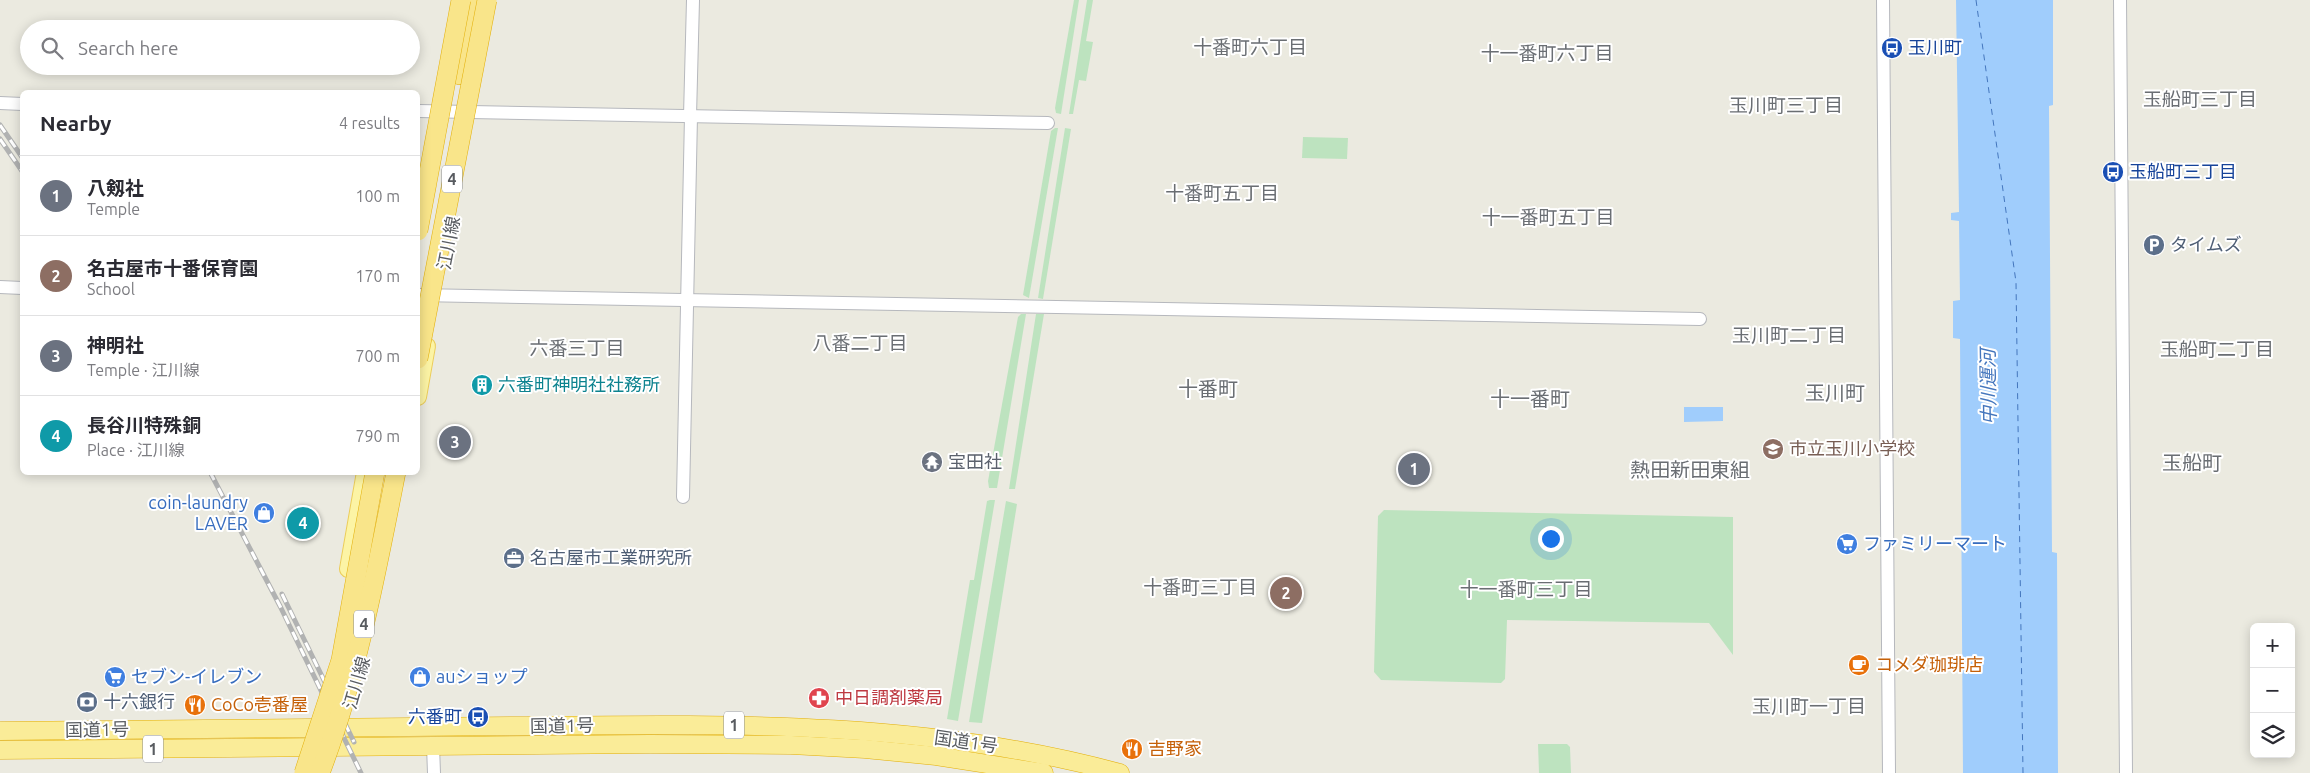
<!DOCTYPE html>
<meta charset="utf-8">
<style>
body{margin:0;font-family:Ubuntu,"Noto Sans JP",sans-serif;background:#f7f7f7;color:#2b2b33}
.controls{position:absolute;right:15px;bottom:15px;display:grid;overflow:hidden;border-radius:8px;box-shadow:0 2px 12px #0003}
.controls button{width:45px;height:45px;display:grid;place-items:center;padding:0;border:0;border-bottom:1px solid #e1e1e2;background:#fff;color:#2b2b33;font:25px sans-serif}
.you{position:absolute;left:1550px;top:538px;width:18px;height:18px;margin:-12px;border:4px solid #fff;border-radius:50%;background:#1a73e8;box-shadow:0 0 0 8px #1a73e833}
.badge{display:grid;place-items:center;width:32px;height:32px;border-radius:50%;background:#111827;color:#fff;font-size:16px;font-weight:700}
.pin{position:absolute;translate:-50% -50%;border:2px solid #fff;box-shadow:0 1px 5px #0006}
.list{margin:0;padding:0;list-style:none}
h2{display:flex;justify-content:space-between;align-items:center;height:65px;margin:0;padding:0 20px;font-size:21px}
h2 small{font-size:16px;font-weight:400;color:#7c7c81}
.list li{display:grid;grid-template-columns:32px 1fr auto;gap:15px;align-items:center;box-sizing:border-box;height:80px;padding:0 20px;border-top:1px solid #e1e1e2}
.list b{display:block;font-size:19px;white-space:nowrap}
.list p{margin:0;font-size:16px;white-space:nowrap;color:#7c7c81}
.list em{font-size:16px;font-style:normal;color:#7c7c81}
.icon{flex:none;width:28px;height:28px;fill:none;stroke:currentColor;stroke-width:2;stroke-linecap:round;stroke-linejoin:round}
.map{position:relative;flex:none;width:2310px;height:773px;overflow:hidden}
.search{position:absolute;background:#fff;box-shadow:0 2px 12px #0003;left:20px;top:20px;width:400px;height:55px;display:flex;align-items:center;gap:12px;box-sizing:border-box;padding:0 18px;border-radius:28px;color:#7c7c81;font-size:19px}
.panel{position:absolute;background:#fff;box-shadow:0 2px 12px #0003;left:20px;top:90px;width:400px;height:385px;border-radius:8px}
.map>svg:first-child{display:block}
.green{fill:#bde3bf}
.water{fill:#a0cdfc}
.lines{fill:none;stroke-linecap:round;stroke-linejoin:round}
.ferry{stroke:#4476bd;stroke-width:1;stroke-dasharray:6 5;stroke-linecap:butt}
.tertiary-casing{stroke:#b6b8bd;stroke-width:14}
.primary-casing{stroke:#eccd59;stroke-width:18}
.trunk-casing{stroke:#e3af08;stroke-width:19}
.motorway-casing{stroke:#e3af08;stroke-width:20}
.tertiary{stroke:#fff;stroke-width:12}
.primary{stroke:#fcf4a5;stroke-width:16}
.trunk{stroke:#faec98;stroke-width:18}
.motorway{stroke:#f9e58a;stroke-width:19}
.rail-casing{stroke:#b1b2b2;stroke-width:5}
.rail{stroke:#fff;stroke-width:3;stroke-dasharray:9;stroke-linecap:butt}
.motorway-bridge-casing{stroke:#e3af08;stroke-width:20;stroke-linecap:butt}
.motorway-bridge{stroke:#f9e58a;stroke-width:19}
.labels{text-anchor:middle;stroke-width:4;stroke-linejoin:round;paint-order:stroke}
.shield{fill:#fff;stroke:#8b8d90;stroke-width:1}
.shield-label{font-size:16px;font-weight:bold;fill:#595c61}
.transit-label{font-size:18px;fill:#164399;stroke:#fff;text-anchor:start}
.street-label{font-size:18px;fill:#595c61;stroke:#fff}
.service-label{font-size:18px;fill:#4e5e75;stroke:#fff;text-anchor:start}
.culture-label{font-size:18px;fill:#0d838f;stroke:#fff;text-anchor:start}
.education-label{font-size:18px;fill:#785e54;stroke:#fff;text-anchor:start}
.worship-label{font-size:18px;fill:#5b616d;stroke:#fff;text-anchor:start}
.shop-label{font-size:18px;fill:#366cbe;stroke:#fff;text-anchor:start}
.food-label{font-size:18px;fill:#c56008;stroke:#fff;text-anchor:start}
.health-label{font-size:18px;fill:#be3a42;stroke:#fff;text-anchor:start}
.neighbourhood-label{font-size:19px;fill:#6a6e73;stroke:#fff}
.water-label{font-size:19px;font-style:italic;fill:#4476bd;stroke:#fff}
.quarter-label{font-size:20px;fill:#6a6e73;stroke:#fff}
</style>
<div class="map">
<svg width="2310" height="773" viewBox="0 0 2310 773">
<rect width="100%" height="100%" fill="#ebeae0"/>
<g class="green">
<polygon points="1074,0 1079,0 1061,114 1056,113 1055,108"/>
<polygon points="1087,0 1093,0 1086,41 1093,42 1086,81 1079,80 1073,114 1069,114"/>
<polygon points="1055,128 1058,128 1029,298 1023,295 1051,131"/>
<polygon points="1065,128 1071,129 1043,299 1038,298"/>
<polygon points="1303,137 1348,138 1347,159 1302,158"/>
<polygon points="1021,314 1026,314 997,488 989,488 988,481 1018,317"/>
<polygon points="1036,314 1044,314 1015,489 1009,489"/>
<polygon points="990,500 995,500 958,721 947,719 970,580 974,580 987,501"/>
<polygon points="1006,501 1017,504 982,723 969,722"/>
<polygon points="1384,510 1733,517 1733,655 1709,623 1507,620 1505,679 1501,683 1381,680 1374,672 1378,516"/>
<polygon points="1538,744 1567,744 1570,747 1571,773 1539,773"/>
</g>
<g class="water">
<polygon points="1956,0 2053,0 2053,105 2049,106 2052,552 2057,553 2058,773 1963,773 1960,339 1953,338 1953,301 1960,300 1959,221 1951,220 1951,213 1959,212"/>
<polygon points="1684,407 1723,407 1723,421 1684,422"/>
</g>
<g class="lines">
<polyline class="ferry" points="1976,0 2016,282 2023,773"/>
<g class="tertiary-casing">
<g id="tertiary">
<polyline points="1883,0 1889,773"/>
<polyline points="2120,0 2126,773"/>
<polyline points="0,103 22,104"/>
<polyline points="418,111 1048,123"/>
<polyline points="690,116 693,0"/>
<polyline points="0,287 22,288"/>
<polyline points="418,295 1700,319"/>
<polyline points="683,497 691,116"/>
<polyline points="433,746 434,773"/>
</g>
</g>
<g class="primary-casing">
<g id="primary">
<polyline points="418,397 427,346"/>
<polyline points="348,569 365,472"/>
</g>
</g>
<g class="trunk-casing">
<g id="trunk">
<path d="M0 731C171 729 343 728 514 726 717 724 922 719 1120 773"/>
<polyline points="0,750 650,744 791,745 865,749 936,756 1044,773"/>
</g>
</g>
<g class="motorway-casing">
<polyline id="motorway" points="459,75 472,0"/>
</g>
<use href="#tertiary" class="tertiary"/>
<use href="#primary" class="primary"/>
<use href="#trunk" class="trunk"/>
<use href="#motorway" class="motorway"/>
<g class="rail-casing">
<g id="rail">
<polyline points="0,125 22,157"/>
<polyline points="0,139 22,171"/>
<polyline points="210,472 280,606 361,773"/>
<polyline points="282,594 354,742"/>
</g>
</g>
<use href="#rail" class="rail"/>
<g class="motorway-bridge-casing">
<g id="motorway-bridge">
<polyline points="418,231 461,0"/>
<polyline points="418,359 487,0"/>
<polyline points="304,773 341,660 375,472"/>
<path d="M320 773C357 676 376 574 396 472"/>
</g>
</g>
<use href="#motorway-bridge" class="motorway-bridge"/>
</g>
<defs>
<g id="bus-disc" transform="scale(1.125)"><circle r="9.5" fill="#1a4fb4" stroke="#fff"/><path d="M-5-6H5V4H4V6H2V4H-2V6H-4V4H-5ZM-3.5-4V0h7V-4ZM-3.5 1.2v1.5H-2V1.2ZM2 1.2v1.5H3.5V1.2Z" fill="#fff"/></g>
<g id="parking-disc" transform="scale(1.125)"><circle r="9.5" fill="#5c6f8a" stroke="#fff"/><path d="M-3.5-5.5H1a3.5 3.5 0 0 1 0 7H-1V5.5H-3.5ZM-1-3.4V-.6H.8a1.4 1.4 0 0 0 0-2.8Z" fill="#fff"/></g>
<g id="building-disc" transform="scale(1.125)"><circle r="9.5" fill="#0f9aa8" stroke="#fff"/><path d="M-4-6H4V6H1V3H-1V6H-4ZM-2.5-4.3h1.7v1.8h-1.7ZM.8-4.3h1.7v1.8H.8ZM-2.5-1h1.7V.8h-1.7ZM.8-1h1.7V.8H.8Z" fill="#fff"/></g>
<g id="school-disc" transform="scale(1.125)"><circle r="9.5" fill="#8d6e63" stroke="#fff"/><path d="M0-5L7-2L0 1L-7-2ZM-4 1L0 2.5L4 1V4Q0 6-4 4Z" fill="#fff"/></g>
<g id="temple-disc" transform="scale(1.125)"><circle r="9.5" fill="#6b7280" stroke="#fff"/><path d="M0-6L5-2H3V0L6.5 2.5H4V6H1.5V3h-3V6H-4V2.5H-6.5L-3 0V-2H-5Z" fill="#fff"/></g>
<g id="shop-disc" transform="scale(1.125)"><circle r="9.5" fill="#3f7fe0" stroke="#fff"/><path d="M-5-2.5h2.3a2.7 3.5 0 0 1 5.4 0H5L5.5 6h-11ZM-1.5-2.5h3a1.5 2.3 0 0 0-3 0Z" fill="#fff"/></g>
<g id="supermarket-disc" transform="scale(1.125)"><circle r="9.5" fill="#3f7fe0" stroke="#fff"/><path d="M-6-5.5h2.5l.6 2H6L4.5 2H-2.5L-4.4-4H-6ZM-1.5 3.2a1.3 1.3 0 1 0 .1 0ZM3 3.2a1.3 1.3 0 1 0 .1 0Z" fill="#fff"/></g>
<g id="office-disc" transform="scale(1.125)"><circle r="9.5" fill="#5c6f8a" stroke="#fff"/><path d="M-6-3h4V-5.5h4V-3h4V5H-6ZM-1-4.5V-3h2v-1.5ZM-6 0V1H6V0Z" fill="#fff"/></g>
<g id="cafe-disc" transform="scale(1.125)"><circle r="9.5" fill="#e8710a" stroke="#fff"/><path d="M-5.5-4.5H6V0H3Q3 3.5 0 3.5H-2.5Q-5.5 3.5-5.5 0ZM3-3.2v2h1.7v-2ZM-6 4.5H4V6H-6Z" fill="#fff"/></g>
<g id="pharmacy-disc" transform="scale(1.125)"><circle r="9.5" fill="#e0444e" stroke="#fff"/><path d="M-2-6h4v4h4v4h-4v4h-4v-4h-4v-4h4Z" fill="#fff"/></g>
<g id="bank-disc" transform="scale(1.125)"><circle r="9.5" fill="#5c6f8a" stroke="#fff"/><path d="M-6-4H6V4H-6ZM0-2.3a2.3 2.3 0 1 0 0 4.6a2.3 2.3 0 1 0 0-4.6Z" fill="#fff"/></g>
<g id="restaurant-disc" transform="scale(1.125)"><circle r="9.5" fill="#e8710a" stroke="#fff"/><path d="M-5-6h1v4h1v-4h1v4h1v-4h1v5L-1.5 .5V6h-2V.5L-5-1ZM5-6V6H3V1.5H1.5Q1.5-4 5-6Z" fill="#fff"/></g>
</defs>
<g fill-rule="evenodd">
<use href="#bus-disc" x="1892" y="48"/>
<use href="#bus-disc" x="2113" y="172"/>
<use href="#parking-disc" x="2154" y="245"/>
<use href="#building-disc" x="482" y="385"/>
<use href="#school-disc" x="1773" y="449"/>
<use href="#temple-disc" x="932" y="462"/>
<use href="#shop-disc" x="264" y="513"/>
<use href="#supermarket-disc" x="1847" y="544"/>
<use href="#office-disc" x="514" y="558"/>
<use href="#cafe-disc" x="1859" y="665"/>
<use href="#supermarket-disc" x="115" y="677"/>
<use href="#shop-disc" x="420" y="677"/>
<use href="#pharmacy-disc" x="819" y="698"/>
<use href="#bank-disc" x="87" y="702"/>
<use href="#restaurant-disc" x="195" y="705"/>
<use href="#bus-disc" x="478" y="717"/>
<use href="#restaurant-disc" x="1132" y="749"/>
</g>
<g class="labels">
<g class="shield">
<rect x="442" y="165.5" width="20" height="27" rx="4"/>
<rect x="354" y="610.5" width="20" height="27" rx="4"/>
<rect x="724" y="711.5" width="20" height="27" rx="4"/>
<rect x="143" y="735.5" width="20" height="27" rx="4"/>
</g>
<g class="shield-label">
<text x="452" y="185">4</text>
<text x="364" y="630">4</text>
<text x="734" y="731">1</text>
<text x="153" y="755">1</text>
</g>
<g class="transit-label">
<text x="1908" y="54">玉川町</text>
<text x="2129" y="178">玉船町三丁目</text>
<text x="462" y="723" text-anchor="end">六番町</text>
</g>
<g class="street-label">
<text transform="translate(449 243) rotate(-79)" y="6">江川線</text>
<text transform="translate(357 683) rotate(-74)" y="6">江川線</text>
<text transform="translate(562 726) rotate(-1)" y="6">国道1号</text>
<text transform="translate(97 730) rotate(-1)" y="6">国道1号</text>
<text transform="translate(966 742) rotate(8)" y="6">国道1号</text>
</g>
<g class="service-label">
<text x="2170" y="251">タイムズ</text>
<text x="530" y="564">名古屋市工業研究所</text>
<text x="103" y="708">十六銀行</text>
</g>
<g class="culture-label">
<text x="498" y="391">六番町神明社社務所</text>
</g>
<g class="education-label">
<text x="1789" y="455">市立玉川小学校</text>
</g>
<g class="worship-label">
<text x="948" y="468">宝田社</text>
</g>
<g class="shop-label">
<text x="248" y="509" text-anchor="end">coin-laundry<tspan x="248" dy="21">LAVER</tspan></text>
<text x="1863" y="550">ファミリーマート</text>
<text x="131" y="683">セブン-イレブン</text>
<text x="436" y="683">auショップ</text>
</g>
<g class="food-label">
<text x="1875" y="671">コメダ珈琲店</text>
<text x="211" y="711">CoCo壱番屋</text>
<text x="1148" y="755">吉野家</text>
</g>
<g class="health-label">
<text x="835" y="704">中日調剤薬局</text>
</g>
<g class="neighbourhood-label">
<text x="1250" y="54">十番町六丁目</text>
<text x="1547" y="60">十一番町六丁目</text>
<text x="2200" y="106">玉船町三丁目</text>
<text x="1786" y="112">玉川町三丁目</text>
<text x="1222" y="200">十番町五丁目</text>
<text x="1548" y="224">十一番町五丁目</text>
<text x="1789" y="342">玉川町二丁目</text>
<text x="860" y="350">八番二丁目</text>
<text x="577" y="355">六番三丁目</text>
<text x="2217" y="356">玉船町二丁目</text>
<text x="1200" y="594">十番町三丁目</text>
<text x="1526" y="596">十一番町三丁目</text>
<text x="1809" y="713">玉川町一丁目</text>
</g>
<g class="water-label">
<text transform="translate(1988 387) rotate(-91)" y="7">中川運河</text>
</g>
<g class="quarter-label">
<text x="1208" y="396">十番町</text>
<text x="1835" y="400">玉川町</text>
<text x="1530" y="406">十一番町</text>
<text x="2192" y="470">玉船町</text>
<text x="1690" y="477">熱田新田東組</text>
</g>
</g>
</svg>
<div class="controls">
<button>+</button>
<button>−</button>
<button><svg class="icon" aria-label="layers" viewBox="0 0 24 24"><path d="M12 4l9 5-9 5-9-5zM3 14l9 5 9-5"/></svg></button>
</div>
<div class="you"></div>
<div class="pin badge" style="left:1414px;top:469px;background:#6b7280">1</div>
<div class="pin badge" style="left:1286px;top:593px;background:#8d6e63">2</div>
<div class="pin badge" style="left:455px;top:442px;background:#6b7280">3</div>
<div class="pin badge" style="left:303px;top:523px;background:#0f9aa8">4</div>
<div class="search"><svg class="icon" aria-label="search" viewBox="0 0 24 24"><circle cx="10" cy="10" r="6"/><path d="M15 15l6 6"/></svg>Search here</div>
<section class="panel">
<h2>Nearby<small>4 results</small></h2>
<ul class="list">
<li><span class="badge" style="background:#6b7280">1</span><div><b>八剱社</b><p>Temple</p></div><em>100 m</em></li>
<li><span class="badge" style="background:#8d6e63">2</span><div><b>名古屋市十番保育園</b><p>School</p></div><em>170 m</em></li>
<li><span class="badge" style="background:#6b7280">3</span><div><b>神明社</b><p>Temple · 江川線</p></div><em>700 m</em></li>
<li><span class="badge" style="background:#0f9aa8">4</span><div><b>長谷川特殊銅</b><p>Place · 江川線</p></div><em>790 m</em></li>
</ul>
</section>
</div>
